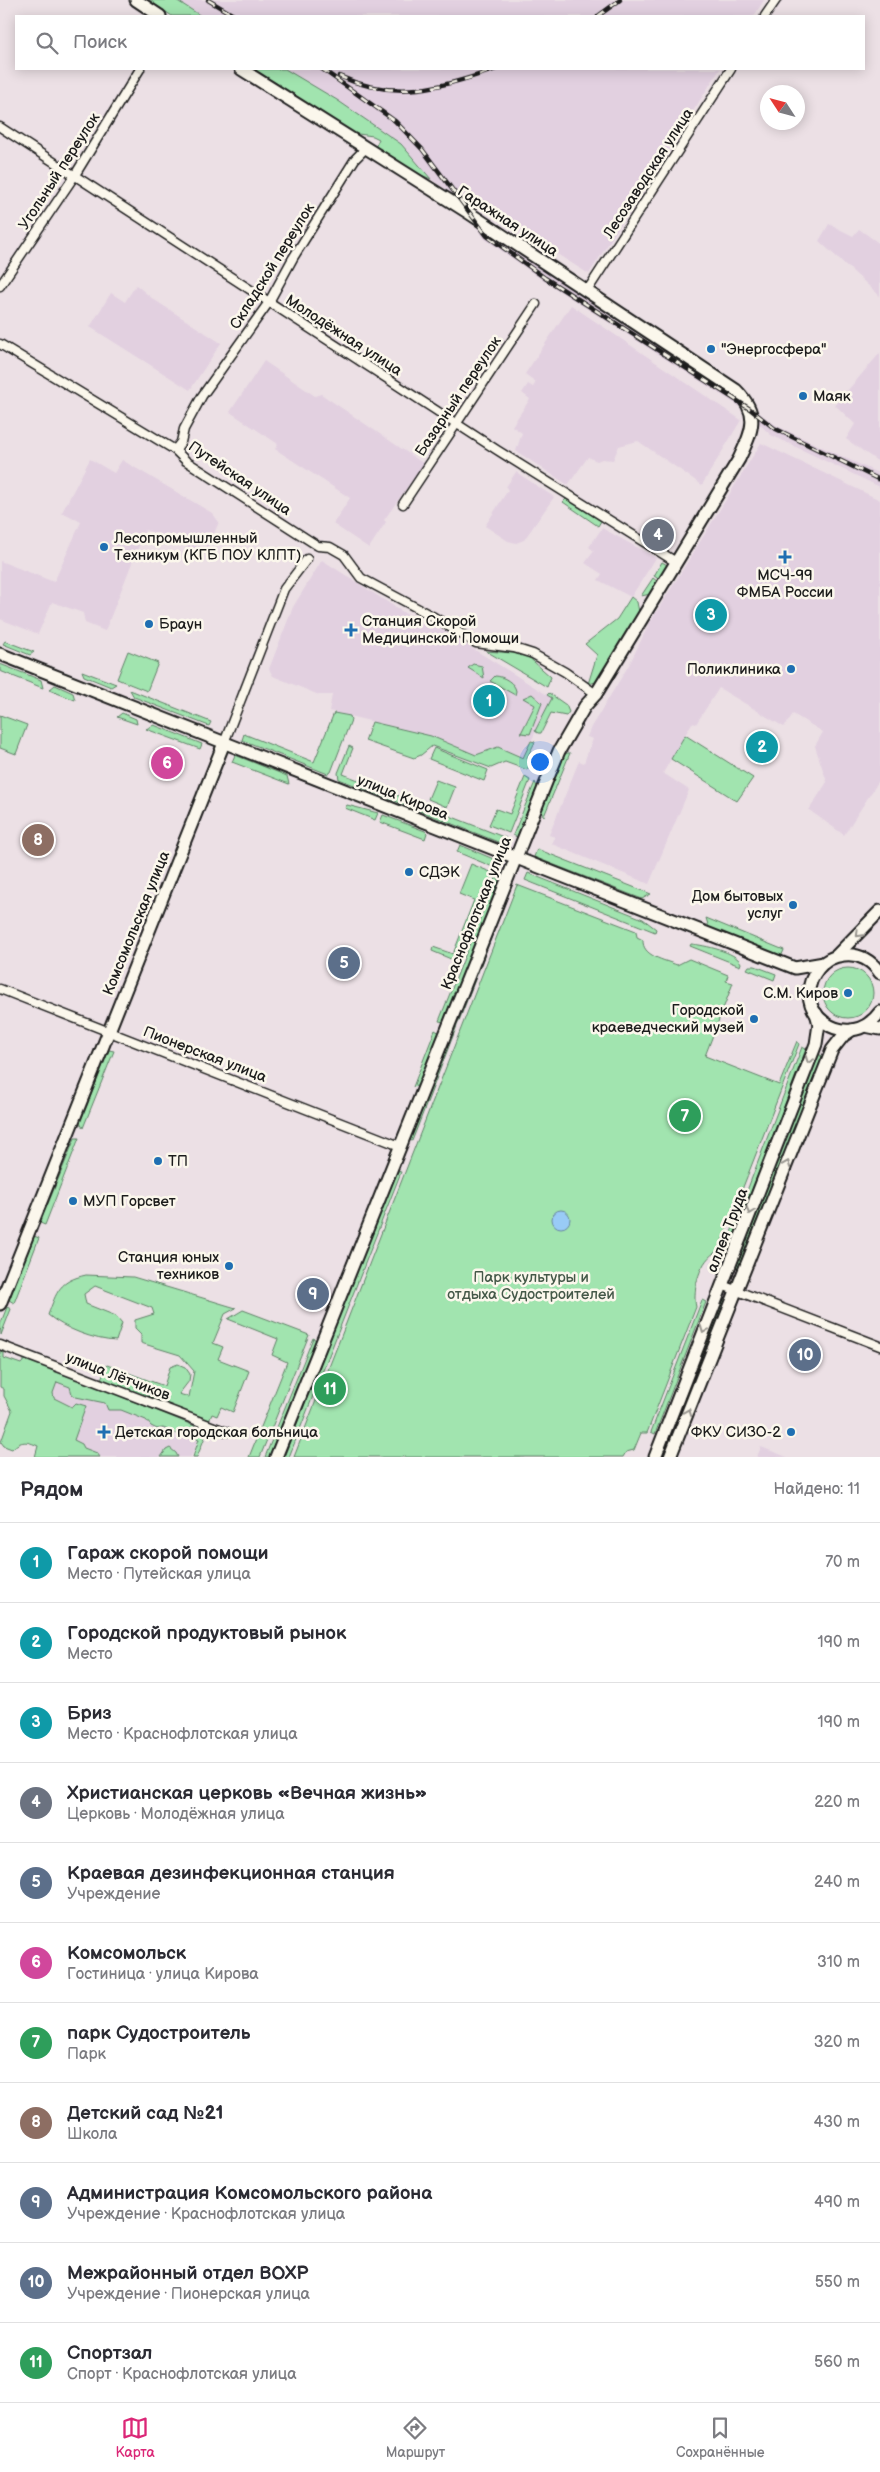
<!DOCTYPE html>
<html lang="ru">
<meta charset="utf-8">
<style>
body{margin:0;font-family:"Balsamiq Sans",sans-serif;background:#f2f2f3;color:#2b2b33}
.compass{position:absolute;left:760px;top:85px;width:45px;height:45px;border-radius:50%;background:#fff;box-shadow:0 2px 12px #0003;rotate:306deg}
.you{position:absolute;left:539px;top:761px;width:18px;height:18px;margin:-12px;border:4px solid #fff;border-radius:50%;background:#1a73e8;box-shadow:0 0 0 8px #1a73e833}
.badge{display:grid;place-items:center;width:32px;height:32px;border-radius:50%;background:#db2777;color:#fff;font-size:16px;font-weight:700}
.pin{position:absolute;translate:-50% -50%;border:2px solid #fff;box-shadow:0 1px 5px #0006}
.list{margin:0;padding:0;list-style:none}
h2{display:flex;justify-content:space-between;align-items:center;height:65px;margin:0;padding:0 20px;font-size:21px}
h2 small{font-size:16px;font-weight:400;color:#7c7c81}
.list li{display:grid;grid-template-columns:32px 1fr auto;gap:15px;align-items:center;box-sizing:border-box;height:80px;padding:0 20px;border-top:1px solid #e1e1e2}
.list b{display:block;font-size:19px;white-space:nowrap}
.list p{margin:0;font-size:16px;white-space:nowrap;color:#7c7c81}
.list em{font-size:16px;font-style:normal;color:#7c7c81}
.icon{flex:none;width:28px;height:28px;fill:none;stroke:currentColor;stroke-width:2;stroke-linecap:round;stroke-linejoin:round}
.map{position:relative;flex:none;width:880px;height:1457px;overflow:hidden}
.search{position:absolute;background:#fff;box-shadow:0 2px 12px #0003;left:15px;right:15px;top:15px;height:55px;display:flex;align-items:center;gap:12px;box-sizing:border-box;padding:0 18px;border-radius:0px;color:#7c7c81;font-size:19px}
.sheet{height:945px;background:#fff}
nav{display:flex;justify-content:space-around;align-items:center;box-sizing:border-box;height:70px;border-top:1px solid #e1e1e2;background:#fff;font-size:14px;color:#7c7c81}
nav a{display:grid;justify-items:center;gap:2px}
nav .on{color:#db2777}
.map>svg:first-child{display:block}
.built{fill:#e2d0e0}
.green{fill:#a1e4af;stroke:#5e8066}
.water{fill:#99cbf6;stroke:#67859f}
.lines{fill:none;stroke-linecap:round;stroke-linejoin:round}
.street-casing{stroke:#1c1c1c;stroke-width:11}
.secondary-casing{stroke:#1c1c1c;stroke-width:15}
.street{stroke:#fbf7ec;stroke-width:8}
.secondary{stroke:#fbf7ec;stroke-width:11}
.rail-casing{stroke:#1c1c1c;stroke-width:4.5}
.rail{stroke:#fbf7ec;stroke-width:2.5;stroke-dasharray:8;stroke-linecap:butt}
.oneway{stroke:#97948e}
.poi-dot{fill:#1f6fb2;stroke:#fbf7ec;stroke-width:2}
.labels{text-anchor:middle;stroke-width:5;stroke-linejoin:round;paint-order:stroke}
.street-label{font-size:15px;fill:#1c1c1c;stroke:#fbf7ec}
.poi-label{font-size:15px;fill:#1c1c1c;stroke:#fbf7ec;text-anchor:start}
.park-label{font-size:15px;fill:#445848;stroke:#fbf7ec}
</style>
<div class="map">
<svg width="880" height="1457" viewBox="0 0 880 1457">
<rect width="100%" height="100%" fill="#ece0e5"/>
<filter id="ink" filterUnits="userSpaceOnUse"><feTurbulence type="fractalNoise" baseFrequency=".02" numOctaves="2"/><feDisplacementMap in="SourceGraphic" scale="10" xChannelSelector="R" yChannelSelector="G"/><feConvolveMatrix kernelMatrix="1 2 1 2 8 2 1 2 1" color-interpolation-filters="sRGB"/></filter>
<g filter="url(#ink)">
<g class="built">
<polygon points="176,0 764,0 754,16 201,16"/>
<polygon points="285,69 720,69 589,274 458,192 491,233 613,318 742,400 777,426 880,474 880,487 771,435 742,408 544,281 485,239 454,196 431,179 401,144"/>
<polygon points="829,224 853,236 859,229 880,244 880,296 819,241"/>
<polygon points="136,285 153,299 221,343 190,390 90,327 111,293 125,302"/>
<polygon points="571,305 741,420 702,485 638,441 619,446 613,460 602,459 597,461 588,457 568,485 516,451 522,433 512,426 530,399 522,393 528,384 533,387 536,382 525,374"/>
<polygon points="880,353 880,463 846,439 855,424 835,405"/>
<polygon points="264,361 315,396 321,394 424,464 384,520 386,522 369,548 333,524 350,498 275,449 278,444 230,412"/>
<polygon points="761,443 880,500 880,779 844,835 809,810 827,782 815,746 823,732 793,714 784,727 719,688 696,724 692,723 663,773 689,790 649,884 552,844 555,837 549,835 579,761 584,763 586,757 593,739 587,737 591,727 629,665 649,624"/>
<polygon points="90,459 114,473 122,460 212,513 219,522 205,554 189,548 177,539 145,530 105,631 85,623 83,613 52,602 38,634 0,619 0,561 54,582 81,522 66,514 61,514"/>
<polygon points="516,472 554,497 524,540 516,543 508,541 485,526 508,490 506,487"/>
<polygon points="602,528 656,558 631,597 598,580 602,574 585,563 594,551 589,547"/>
<polygon points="322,560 420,623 430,622 552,698 523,758 498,747 476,755 431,736 329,711 332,695 319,695 273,676 269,669 293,607"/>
<polygon points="46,1377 199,1436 191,1457 72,1457"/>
<polygon points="761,1447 787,1457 757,1457"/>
</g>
<g class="green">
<polygon points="148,0 176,0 201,16 172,16"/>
<polygon points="253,69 285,69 337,100 401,144 431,179 407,169 374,150 379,139 373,136 351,133"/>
<polygon points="566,499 601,521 598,526 563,502"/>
<polygon points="662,562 669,566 660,580 654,576"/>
<polygon points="653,578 658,582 651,594 641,596"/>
<polygon points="631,597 637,602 639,612 596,682 588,684 597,655 585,644 617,619"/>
<polygon points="5,641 34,652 30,655 3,644"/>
<polygon points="128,651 158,663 147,691 117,679"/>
<polygon points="486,651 525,654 551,677 547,687"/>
<polygon points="0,664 41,680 43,688 0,671"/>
<polygon points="473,664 482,666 484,678 468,668"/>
<polygon points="82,671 116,684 111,687 84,676"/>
<path d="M495 676C503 676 515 683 516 691L515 695 490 681Z"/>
<polygon points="55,685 73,693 75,700 49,690"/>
<polygon points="130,690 211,722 209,726 134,697"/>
<polygon points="549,693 566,705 569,712 566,716 551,713 541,733 538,733 535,731 552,698 547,695"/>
<polygon points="532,694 542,703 530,734 521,733 535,705 523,698"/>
<polygon points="122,713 136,719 137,724 117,717"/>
<polygon points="334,713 350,716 351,720 331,772 328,774 242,740 244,734 314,762"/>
<polygon points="0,715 27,725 16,754 0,748"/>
<polygon points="372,722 431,736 476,755 498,747 523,758 531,741 535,742 527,758 531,762 527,770 505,762 491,768 432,746 421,755 414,758 365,741"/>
<polygon points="154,725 202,744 200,749 146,729"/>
<polygon points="685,735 753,778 737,801 671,759"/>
<polygon points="349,746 353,748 343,774 506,838 503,844 339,779 338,773"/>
<polygon points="434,748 488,770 484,781 429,759"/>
<polygon points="567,753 570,753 544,816 540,811 561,757"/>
<polygon points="235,755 287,776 289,784 232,762"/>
<polygon points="525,777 530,780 509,833 489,825 496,809 510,814"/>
<polygon points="436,780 455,787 447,807 428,799"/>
<polygon points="535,782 537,787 517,837 513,835"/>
<polygon points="347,805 378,813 375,820 345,808"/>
<polygon points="383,815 425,831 427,833 425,839 380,822"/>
<polygon points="460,845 496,860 493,867 457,852"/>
<polygon points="537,849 651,894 642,899 534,857"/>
<polygon points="471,864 493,873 458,962 432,951 433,947 453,954 474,900 459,894"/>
<polygon points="528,873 643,919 656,929 655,932 525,880"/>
<polygon points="496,878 502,880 444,1022 439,1021"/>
<polygon points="507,883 512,885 412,1141 408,1139"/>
<path d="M517 885 636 931 637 937 643 940C642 956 664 960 677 965L689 959 728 975 726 981 733 983 705 1056 779 1085 797 1041 799 1044 718 1251C700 1258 692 1290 696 1307L647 1433H641L634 1450 626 1452 623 1457H294Z"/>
<polygon points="706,918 784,950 781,957 709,928"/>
<path d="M691 944C704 945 736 952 741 963L740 966 690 946Z"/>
<polygon points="749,966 755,966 776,974 774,980 747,969"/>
<circle cx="848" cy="993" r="25"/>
<polygon points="435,1030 440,1033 420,1085 413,1087"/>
<polygon points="802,1047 806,1049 726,1258 722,1256"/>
<polygon points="109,1050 114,1051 83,1128 80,1123"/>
<polygon points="817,1055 821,1055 823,1058 739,1269 735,1267"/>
<polygon points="75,1138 79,1138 45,1225 40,1223"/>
<polygon points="396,1170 401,1172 289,1457 284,1457"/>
<polygon points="34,1236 39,1238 14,1303 9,1300"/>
<path d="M86 1275 133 1277 236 1308 225 1314 213 1343 223 1347 218 1359 249 1371 233 1412 221 1407 217 1416 212 1414 209 1421 101 1379 107 1365 164 1386 170 1367 178 1364 185 1367 190 1374 189 1381 179 1394 189 1397 194 1371 180 1355 141 1343V1334L135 1328V1320L154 1314 152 1308 95 1286 84 1294 86 1304 116 1316 122 1323 116 1341C94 1340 65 1329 48 1315 57 1291 59 1281 86 1275Z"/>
<polygon points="722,1298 728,1301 672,1438 668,1435"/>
<polygon points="702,1300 706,1302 655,1434 651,1432"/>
<polygon points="7,1307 11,1309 1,1335 0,1325"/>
<polygon points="243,1310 309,1335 260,1457 249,1457 287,1362 272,1355 278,1339 228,1319"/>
<polygon points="313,1338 318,1341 272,1457 265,1457"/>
<path d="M0 1351 4 1352V1358L21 1364 26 1358 202 1429 205 1437 197 1457H193L199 1439 188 1435 177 1434 163 1428 157 1429 151 1426 146 1420 121 1410H108L105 1403 76 1397 72 1394 70 1387 57 1382 53 1393 54 1398 72 1407 76 1403 86 1406 74 1440 82 1444 84 1448 97 1453 100 1457H35L38 1446C27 1441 21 1440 12 1449L4 1446 1 1442 12 1411 4 1396V1389L0 1387Z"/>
<polygon points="170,1448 176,1453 178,1457 161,1457 166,1450"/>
</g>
<circle class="water" cx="561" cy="1219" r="9"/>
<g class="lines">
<g class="street-casing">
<g id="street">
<polyline points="765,16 776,0"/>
<polyline points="0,127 497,450 676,562"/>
<polyline points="0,286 75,175 140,69"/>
<polyline points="587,291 731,69"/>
<polyline points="0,344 175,450 186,461 318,546 330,547 344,555 361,578 432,616 476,643 514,648 533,654 565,672 596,694"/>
<polyline points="175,450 181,442 184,429 202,396 269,302 293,258 355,159 365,149"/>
<polyline points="403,504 536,304"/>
<polyline points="224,743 284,589 307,559"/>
<polyline points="0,989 400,1146"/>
<polyline points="722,1285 880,1346"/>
<polyline points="0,1345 227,1432"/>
</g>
</g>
<g class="secondary-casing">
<g id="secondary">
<polyline points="136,0 160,16"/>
<path d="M241 69 469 213 736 390C761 415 752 431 739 459L596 694 585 706 559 751 547 780 276 1457"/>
<polyline points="0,654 795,968 824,963"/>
<polyline points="836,956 880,911"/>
<path d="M880 973C872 961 859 953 844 955 834 956 824 961 818 969 786 1009 847 1057 880 1012"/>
<polyline points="865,1026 880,1029"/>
<polyline points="0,1304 224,743"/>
<polyline points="655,1457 816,1044 819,1024 816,1013"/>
<polyline points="670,1457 832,1050 843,1036 852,1030"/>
</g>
</g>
<use href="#street" class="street"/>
<use href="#secondary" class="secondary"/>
<g class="rail-casing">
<g id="rail">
<polyline points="208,0 235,16"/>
<polyline points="598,16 620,0"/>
<polyline points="322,69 395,121 422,149 487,236 545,278 750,409 774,428 880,480"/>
<path d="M339 76C394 101 442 88 496 69"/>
</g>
</g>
<use href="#rail" class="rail"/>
</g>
<defs><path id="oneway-chevron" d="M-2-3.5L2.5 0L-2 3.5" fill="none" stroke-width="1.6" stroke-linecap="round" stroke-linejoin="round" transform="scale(1.25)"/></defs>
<g class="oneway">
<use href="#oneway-chevron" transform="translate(859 934) rotate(135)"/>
<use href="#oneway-chevron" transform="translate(809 1060) rotate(111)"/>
<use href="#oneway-chevron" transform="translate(787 1164) rotate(-68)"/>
<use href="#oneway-chevron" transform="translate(750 1211) rotate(111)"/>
<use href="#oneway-chevron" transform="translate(704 1330) rotate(111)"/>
<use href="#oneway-chevron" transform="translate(688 1412) rotate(-68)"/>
</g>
</g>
<g class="poi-dot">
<circle cx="711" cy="349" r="5"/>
<circle cx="803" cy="396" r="5"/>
<circle cx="104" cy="547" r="5"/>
<path d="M782.5 549.5h5v5h5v5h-5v5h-5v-5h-5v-5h5z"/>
<circle cx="149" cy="624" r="5"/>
<path d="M348.5 622.5h5v5h5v5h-5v5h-5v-5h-5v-5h5z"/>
<circle cx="791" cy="669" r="5"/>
<circle cx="409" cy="872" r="5"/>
<circle cx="793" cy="905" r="5"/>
<circle cx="848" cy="993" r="5"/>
<circle cx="754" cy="1019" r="5"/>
<circle cx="158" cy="1161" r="5"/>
<circle cx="73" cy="1201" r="5"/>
<circle cx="229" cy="1266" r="5"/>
<path d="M101.5 1424.5h5v5h5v5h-5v5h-5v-5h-5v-5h5z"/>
<circle cx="791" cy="1432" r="5"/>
</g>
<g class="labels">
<g class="street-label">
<text transform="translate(59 171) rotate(-57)" y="5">Угольный переулок</text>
<text transform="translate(648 173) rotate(-57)" y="5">Лесозаводская улица</text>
<text transform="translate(508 221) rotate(33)" y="5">Гаражная улица</text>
<text transform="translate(272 266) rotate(-58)" y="5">Складской переулок</text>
<text transform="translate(344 335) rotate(33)" y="5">Молодёжная улица</text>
<text transform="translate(458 396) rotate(-56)" y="5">Базарный переулок</text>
<text transform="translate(240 478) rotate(34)" y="5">Путейская улица</text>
<text transform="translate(403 797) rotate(22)" y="5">улица Кирова</text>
<text transform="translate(476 913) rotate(-68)" y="5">Краснофлотская улица</text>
<text transform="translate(136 923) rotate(-68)" y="5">Комсомольская улица</text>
<text transform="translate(205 1054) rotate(21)" y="5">Пионерская улица</text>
<text transform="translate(727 1230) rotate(-69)" y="5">аллея Труда</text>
<text transform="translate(118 1376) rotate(21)" y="5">улица Лётчиков</text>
</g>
<g class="poi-label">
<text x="721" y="354">"Энергосфера"</text>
<text x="813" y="401">Маяк</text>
<text x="114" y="543">Лесопромышленный<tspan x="114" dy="17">Техникум (КГБ ПОУ КЛПТ)</tspan></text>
<text x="785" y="580" text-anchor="middle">МСЧ-99<tspan x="785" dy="17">ФМБА России</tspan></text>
<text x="362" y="626">Станция Скорой<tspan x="362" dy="17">Медицинской Помощи</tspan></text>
<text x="159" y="629">Браун</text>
<text x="781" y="674" text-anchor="end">Поликлиника</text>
<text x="419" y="877">СДЭК</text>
<text x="783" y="901" text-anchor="end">Дом бытовых<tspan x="783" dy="17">услуг</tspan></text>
<text x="838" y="998" text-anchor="end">С.М. Киров</text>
<text x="744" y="1015" text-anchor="end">Городской<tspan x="744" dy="17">краеведческий музей</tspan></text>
<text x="168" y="1166">ТП</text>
<text x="83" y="1206">МУП Горсвет</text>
<text x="219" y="1262" text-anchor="end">Станция юных<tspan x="219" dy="17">техников</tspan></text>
<text x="115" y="1437">Детская городская больница</text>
<text x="781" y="1437" text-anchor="end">ФКУ СИЗО-2</text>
</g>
<g class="park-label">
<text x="531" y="1282">Парк культуры и<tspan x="531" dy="17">отдыха Судостроителей</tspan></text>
</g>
</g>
</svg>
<svg class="compass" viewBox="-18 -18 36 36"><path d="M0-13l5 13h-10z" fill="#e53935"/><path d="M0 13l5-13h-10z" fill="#7c7c81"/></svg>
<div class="you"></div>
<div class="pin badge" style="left:489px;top:701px;background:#0f9aa8">1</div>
<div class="pin badge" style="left:762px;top:747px;background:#0f9aa8">2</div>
<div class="pin badge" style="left:711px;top:615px;background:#0f9aa8">3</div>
<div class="pin badge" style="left:658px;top:535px;background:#6b7280">4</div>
<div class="pin badge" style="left:344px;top:963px;background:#5c6f8a">5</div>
<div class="pin badge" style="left:167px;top:763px;background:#d1479c">6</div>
<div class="pin badge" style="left:685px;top:1116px;background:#2e9e5b">7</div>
<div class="pin badge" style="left:38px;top:840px;background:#8d6e63">8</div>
<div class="pin badge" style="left:313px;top:1294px;background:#5c6f8a">9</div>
<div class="pin badge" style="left:805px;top:1355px;background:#5c6f8a">10</div>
<div class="pin badge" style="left:330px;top:1389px;background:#2e9e5b">11</div>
<div class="search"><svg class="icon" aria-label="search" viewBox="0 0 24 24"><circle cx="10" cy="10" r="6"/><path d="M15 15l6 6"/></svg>Поиск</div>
</div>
<section class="sheet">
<h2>Рядом<small>Найдено: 11</small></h2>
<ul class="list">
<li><span class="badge" style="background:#0f9aa8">1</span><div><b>Гараж скорой помощи</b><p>Место · Путейская улица</p></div><em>70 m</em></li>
<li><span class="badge" style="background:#0f9aa8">2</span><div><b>Городской продуктовый рынок</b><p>Место</p></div><em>190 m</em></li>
<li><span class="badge" style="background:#0f9aa8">3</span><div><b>Бриз</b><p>Место · Краснофлотская улица</p></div><em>190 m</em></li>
<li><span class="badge" style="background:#6b7280">4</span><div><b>Христианская церковь «Вечная жизнь»</b><p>Церковь · Молодёжная улица</p></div><em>220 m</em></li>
<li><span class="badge" style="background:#5c6f8a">5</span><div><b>Краевая дезинфекционная станция</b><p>Учреждение</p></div><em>240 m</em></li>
<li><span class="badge" style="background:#d1479c">6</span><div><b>Комсомольск</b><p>Гостиница · улица Кирова</p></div><em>310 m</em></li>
<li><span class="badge" style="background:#2e9e5b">7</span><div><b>парк Судостроитель</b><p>Парк</p></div><em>320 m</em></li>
<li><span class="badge" style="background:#8d6e63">8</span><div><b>Детский сад №21</b><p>Школа</p></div><em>430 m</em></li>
<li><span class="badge" style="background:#5c6f8a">9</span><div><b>Администрация Комсомольского района</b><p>Учреждение · Краснофлотская улица</p></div><em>490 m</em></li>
<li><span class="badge" style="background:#5c6f8a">10</span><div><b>Межрайонный отдел ВОХР</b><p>Учреждение · Пионерская улица</p></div><em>550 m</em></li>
<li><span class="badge" style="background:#2e9e5b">11</span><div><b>Спортзал</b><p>Спорт · Краснофлотская улица</p></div><em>560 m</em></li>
</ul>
</section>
<nav>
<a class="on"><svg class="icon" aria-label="map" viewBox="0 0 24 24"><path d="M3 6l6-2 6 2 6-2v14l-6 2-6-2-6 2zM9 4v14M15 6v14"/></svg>Карта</a>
<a><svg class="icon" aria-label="directions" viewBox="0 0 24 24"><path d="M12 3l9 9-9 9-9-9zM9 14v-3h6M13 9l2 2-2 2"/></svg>Маршрут</a>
<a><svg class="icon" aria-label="saved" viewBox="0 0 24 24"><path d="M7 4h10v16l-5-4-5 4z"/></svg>Сохранённые</a>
</nav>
